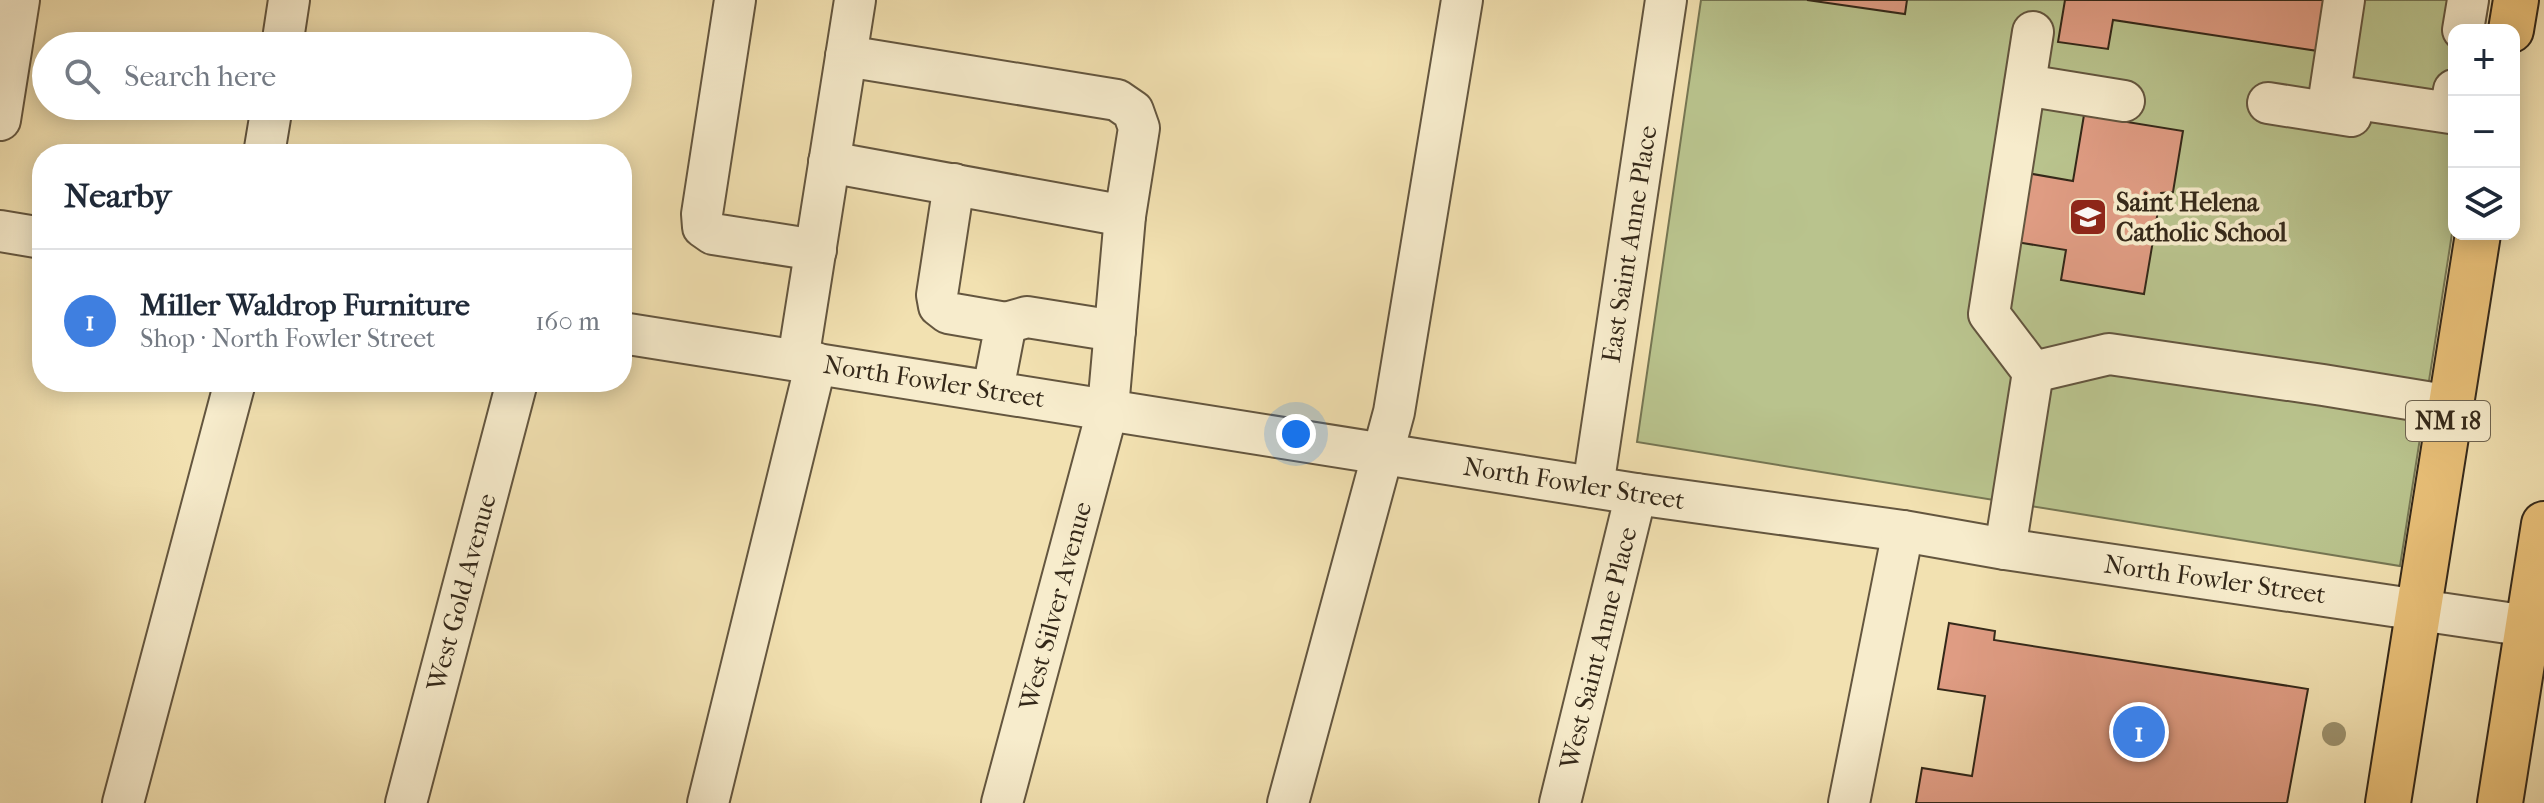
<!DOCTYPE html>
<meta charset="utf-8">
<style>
body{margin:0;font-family:"IM FELL French Canon",serif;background:#f2f2f3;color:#1f2937}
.controls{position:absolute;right:24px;top:24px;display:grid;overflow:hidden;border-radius:16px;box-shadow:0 4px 20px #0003}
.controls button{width:72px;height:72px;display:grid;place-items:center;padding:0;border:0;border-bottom:2px solid #e0e1e3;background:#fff;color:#1f2937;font:40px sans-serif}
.you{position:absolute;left:1296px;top:434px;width:28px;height:28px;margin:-20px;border:6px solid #fff;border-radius:50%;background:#1a73e8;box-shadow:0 0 0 12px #1a73e833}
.badge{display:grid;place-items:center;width:52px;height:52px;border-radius:50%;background:#8f2418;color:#fff;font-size:26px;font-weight:700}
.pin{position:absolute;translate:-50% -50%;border:4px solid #fff;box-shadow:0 2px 8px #0006}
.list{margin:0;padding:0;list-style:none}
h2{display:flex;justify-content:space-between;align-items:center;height:104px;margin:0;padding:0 32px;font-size:34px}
h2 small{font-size:26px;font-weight:400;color:#747a83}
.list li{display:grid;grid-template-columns:52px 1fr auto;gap:24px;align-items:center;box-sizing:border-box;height:144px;padding:0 32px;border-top:2px solid #e0e1e3}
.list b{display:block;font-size:30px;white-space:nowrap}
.list p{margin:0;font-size:26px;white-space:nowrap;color:#747a83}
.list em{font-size:26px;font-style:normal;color:#747a83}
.icon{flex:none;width:44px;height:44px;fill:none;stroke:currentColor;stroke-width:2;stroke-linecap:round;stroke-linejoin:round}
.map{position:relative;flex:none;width:2544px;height:803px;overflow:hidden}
.search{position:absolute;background:#fff;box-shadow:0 4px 20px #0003;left:32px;top:32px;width:600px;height:88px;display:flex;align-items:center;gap:20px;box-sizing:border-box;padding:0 28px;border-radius:44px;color:#747a83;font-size:30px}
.panel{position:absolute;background:#fff;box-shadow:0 4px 20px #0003;left:32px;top:144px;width:600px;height:248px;border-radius:32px}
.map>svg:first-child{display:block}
.green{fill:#b9c38d;stroke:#767653;stroke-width:2}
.building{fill:#df9c83;stroke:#342819;stroke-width:2}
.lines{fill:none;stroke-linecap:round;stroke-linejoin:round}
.minor-casing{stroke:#64563f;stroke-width:44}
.major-casing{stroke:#342819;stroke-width:48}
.minor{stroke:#f7eccc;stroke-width:40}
.major{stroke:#e9c078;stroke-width:44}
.tree{fill:#9c916d}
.labels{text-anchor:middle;stroke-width:8;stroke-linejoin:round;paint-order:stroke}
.shield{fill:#f7eccc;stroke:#6e634f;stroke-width:2}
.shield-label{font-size:24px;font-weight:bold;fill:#342819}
.poi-label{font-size:26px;font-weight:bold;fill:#342819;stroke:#f7eccc;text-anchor:start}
.street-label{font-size:26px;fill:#342819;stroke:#f7eccc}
</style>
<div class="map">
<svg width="2544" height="803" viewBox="0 0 2544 803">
<rect width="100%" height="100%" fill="#f2e1b1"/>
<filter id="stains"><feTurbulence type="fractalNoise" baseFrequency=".0025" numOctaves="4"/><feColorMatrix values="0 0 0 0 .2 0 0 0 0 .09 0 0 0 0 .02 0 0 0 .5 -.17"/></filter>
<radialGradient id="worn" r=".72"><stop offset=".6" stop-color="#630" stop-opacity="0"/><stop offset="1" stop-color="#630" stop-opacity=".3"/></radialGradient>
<polygon class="green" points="1701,0 2489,0 2484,30 2454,30 2454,221 2400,566 1637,442"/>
<g class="building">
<polygon points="1807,0 1907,0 1905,14"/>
<polygon points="2065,0 2325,0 2318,51 2113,20 2108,49 2058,42"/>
<polygon points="2084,115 2183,131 2173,192 2161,193 2144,294 2061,280 2066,250 2016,242 2027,173 2073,181"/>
<polygon points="1949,623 1995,631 1994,640 2308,689 2287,803 1916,803 1922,768 1972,776 1985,696 1938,689"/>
</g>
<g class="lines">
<g class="minor-casing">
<g id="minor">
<polyline points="735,0 702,214 703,227 713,234 816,250"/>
<polyline points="2463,30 2468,0"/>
<polyline points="282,46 289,0"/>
<polyline points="2025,85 2124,101"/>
<polyline points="2330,95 2450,113 2454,90"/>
<polyline points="2268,103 2351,116"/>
<polyline points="2327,112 2344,0"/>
<polyline points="0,120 19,0"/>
<polyline points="264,154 272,106"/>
<polyline points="829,162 1125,216 1139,128 1133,111 1117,100 846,56"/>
<polyline points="954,184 937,295 939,306 948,313 1006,323 993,390"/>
<polyline points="0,231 42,238"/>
<polyline points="1006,323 1027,317 1115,331"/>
<polyline points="622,333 1636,494 1903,531 2005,549 2528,626"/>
<polyline points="798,360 855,0"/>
<polyline points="2033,372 2109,354 2323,385 2451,406"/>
<polyline points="1593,487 1666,0"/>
<polyline points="2005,549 2033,372 1989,314 2033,32"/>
<polyline points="123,803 235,382"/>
<polyline points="406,803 517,382"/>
<polyline points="708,803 816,363"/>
<polyline points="1002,803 1108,408 1125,216"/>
<polyline points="1288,803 1394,412 1462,0"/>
<polyline points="1560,803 1636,494"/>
<polyline points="1849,803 1903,531"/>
</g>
</g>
<g class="major-casing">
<g id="major">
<polyline points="2511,30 2516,0"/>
<polyline points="2388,803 2478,234"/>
<polyline points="2500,803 2544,524"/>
</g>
</g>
<use href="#minor" class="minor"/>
<use href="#major" class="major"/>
</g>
<circle class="tree" cx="2334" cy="734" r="12"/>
<defs>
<g id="school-square" transform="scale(2)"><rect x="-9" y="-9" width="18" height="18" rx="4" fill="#8f2418" stroke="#f7eccc"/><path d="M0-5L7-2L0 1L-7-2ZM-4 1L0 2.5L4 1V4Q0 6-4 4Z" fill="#fff"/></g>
</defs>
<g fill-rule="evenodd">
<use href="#school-square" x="2088" y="217"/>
</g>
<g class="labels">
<rect class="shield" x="2406" y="401" width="84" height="40" rx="6"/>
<g class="shield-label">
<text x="2448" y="429">NM 18</text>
</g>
<g class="poi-label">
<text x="2116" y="211">Saint Helena<tspan x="2116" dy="30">Catholic School</tspan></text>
</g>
<g class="street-label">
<text transform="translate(1629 244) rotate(-81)" y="9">East Saint Anne Place</text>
<text transform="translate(934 381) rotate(9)" y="9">North Fowler Street</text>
<text transform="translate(1574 483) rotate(9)" y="9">North Fowler Street</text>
<text transform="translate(2215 579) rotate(8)" y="9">North Fowler Street</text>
<text transform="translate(461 592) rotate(-75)" y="9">West Gold Avenue</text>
<text transform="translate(1055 606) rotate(-75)" y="9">West Silver Avenue</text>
<text transform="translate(1598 648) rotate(-76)" y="9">West Saint Anne Place</text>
</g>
</g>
<rect width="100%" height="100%" filter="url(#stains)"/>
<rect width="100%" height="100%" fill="url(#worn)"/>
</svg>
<div class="controls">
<button>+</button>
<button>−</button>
<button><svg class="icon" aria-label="layers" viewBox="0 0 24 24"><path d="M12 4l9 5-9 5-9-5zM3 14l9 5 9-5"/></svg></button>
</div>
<div class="you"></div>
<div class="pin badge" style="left:2139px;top:732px;background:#3f7fe0">1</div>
<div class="search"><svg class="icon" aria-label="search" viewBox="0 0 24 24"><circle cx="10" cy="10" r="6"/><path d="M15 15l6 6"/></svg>Search here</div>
<section class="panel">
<h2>Nearby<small></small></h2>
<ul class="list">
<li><span class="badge" style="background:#3f7fe0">1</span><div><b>Miller Waldrop Furniture</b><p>Shop · North Fowler Street</p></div><em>160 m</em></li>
</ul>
</section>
</div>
